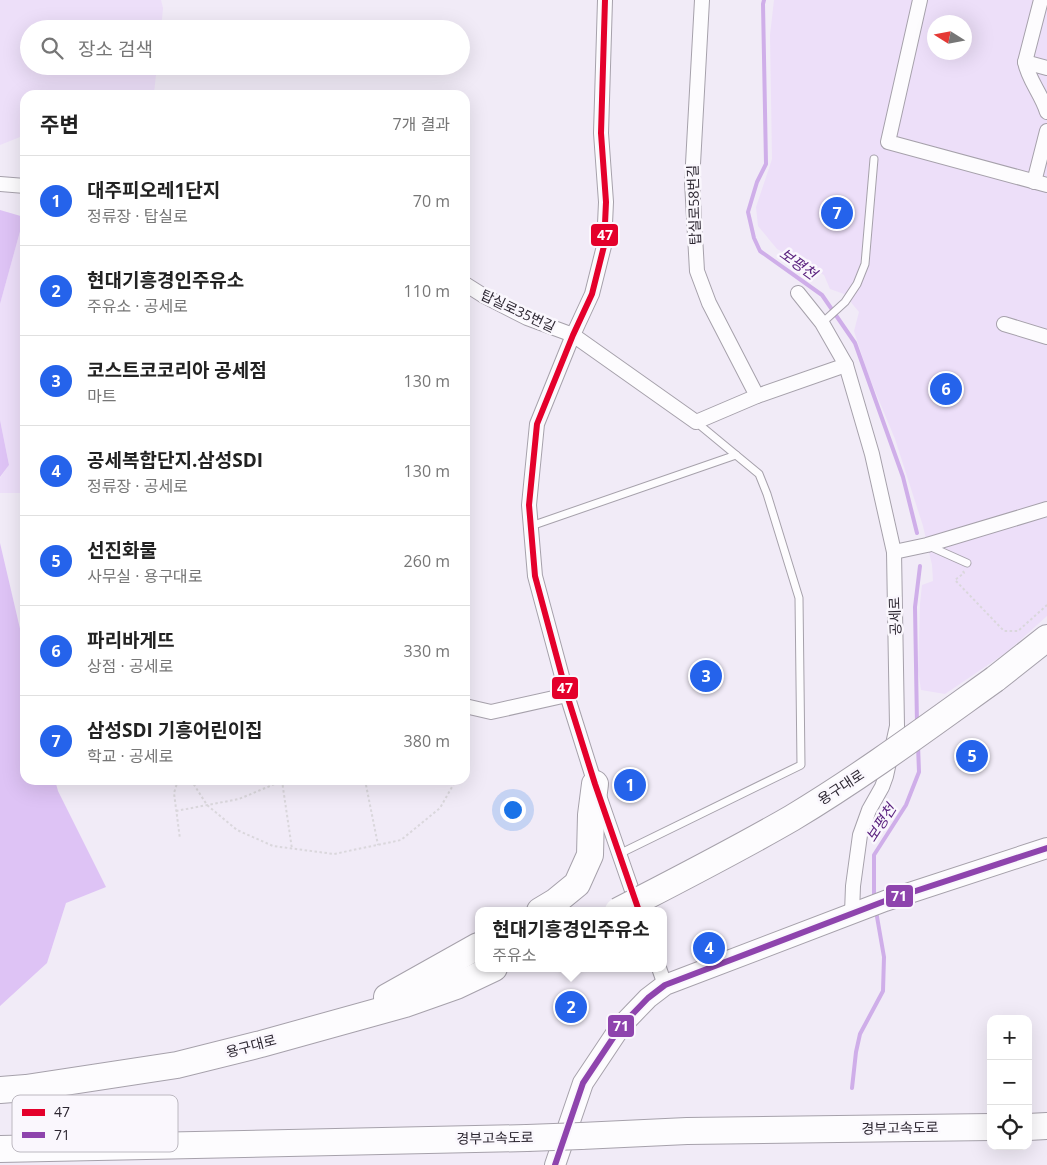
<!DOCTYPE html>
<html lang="ko">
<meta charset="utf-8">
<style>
body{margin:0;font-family:"Open Sans","Noto Sans KR",sans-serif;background:#f6f6f6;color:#222}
.controls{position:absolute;right:15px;bottom:15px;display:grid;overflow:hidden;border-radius:10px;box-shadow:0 5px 20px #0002}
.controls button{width:45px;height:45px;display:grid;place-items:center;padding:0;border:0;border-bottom:1px solid #e0e0e0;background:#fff;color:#222;font:25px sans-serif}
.compass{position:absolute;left:927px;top:15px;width:45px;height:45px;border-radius:50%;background:#fff;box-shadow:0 5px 20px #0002;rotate:281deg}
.you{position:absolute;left:512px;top:809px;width:18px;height:18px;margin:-12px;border:4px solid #fff;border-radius:50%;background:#1a73e8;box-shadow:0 0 0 8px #1a73e833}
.badge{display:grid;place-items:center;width:32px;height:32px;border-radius:50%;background:#2563eb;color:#fff;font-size:16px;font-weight:700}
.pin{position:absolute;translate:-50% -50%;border:2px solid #fff;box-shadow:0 1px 5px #0006}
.popup{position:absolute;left:475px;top:907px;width:192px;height:65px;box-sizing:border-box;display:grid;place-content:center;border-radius:10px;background:#fff;filter:drop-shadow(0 1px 4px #0005);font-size:16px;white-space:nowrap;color:#767676}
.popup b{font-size:19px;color:#222}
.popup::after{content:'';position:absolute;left:50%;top:100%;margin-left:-10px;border:10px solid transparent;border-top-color:#fff}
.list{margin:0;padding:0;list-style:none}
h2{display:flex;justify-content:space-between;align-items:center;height:65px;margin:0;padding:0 20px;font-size:21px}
h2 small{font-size:16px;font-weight:400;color:#767676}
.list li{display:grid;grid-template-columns:32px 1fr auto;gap:15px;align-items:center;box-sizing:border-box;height:90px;padding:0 20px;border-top:1px solid #e0e0e0}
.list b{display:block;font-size:19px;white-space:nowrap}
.list p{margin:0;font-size:16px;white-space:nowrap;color:#767676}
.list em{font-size:16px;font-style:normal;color:#767676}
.icon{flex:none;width:28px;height:28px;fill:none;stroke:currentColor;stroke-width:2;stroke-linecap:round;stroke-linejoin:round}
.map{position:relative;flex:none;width:1047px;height:1165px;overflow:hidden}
.search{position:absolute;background:#fff;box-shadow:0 5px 20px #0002;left:20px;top:20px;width:450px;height:55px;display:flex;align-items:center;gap:12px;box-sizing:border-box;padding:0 18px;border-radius:28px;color:#767676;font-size:19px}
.panel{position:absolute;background:#fff;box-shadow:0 5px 20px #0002;left:20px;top:90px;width:450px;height:695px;border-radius:15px}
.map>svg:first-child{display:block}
.built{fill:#eddff9;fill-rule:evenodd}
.forest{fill:#dec3f5}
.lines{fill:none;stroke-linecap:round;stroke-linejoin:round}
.stream{stroke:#cfaee9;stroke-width:4}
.lane-casing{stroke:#a6a1ab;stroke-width:9}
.street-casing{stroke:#a6a1ab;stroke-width:16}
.secondary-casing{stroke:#a6a1ab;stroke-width:22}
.highway-casing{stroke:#a6a1ab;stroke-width:28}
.path{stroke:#dad7dc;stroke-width:2;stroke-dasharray:2.5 2.5;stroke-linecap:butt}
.lane{stroke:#fdfcfe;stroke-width:7}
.street{stroke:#fdfcfe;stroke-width:14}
.secondary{stroke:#fdfcfe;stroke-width:20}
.highway{stroke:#fdfcfe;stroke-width:26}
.highway-bridge-casing{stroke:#a6a1ab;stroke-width:28;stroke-linecap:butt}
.highway-bridge{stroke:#fdfcfe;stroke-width:26}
.bus-1-casing{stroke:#faf7fd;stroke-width:10}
.bus-2-casing{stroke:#faf7fd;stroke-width:10}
.bus-1{stroke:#e4002b;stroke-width:6}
.bus-2{stroke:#8e44ad;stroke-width:6}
.labels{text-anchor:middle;stroke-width:5;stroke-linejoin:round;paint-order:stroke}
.street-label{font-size:14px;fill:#2c2631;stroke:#faf7fd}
.water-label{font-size:15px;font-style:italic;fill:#5b237f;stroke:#faf7fd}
.key{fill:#faf7fd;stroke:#bcb8c0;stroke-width:1}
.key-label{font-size:14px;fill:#2c2631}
.line-badge{stroke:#faf7fd;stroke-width:2}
.badge-label{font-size:14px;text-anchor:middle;font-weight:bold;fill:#fff}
</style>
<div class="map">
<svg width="1047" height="1165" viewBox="0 0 1047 1165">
<rect width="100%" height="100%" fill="#f1ebf7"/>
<g class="built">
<polygon points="0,0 161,0 163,8 161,29 29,29 29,66 157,66 154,93 153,95 25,95 25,135 0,145"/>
<path d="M774 0H1047V616L1007 652 945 694 921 690 918 670 920 604 922 585 933 581 932 565 923 526 895 439 868 374 854 331 859 312 844 294 830 289 824 275 777 249 758 226 756 207 772 159 770 35ZM934 22H964V52H934Z"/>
<polygon points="24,217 25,217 25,493 0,493 0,478 9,465 0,420 0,304"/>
</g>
<g class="forest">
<polygon points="0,210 24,217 0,304"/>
<polygon points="0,420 9,465 0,477"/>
<polygon points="0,543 25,650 25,780 55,780 58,791 106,887 66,903 47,963 0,1006"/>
</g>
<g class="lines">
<g class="stream">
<polyline points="764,0 763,4 766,164 757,182 748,212 754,238 760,251 822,295 855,343 903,477 917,533"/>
<polyline points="917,724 915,607 920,566"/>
<polyline points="874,899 874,855 906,805 919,772 918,745"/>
<polyline points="852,1088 856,1052 860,1034 883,991 884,957 876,911"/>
</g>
<g class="lane-casing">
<g id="lane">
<polyline points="822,323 845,302 857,284 865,264 874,159"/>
<polyline points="531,526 736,455"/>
<polyline points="929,546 967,563"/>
<polyline points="619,854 801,765 799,598 767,494 759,474 696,422"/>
</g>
</g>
<g class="street-casing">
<g id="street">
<polyline points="605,0 601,133 606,202 604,246 592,294 573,335 537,424 529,505 535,576 567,695 595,784 637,905"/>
<polyline points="702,0 692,182 697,271 709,303 757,396"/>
<polyline points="920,0 888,142 1047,185"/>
<path d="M1041 0 1025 62C1028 79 1042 95 1047 112"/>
<polyline points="1025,62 1047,68"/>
<polyline points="1034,182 1047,131"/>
<polyline points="0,184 25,186"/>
<polyline points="465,284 484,296 527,318 573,335 696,422 757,396 846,365"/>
<polyline points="798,293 822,323 846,365 872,454 894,552 897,726 886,776 882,787 869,810 860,835 853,886 852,913"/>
<polyline points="1004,324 1047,337"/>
<polyline points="894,552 927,545 1047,509"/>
<polyline points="465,706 491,712 567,695"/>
<polyline points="659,968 665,985"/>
</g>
</g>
<g class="secondary-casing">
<polyline id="secondary" points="555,1165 583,1083 621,1026 648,998 665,985 885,901 1047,848"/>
</g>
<g class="highway-casing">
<g id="highway">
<polyline points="995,679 1047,638"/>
<polyline points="540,911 555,902 577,884 590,855 591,815 595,784"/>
<polyline points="387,997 478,946"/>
<polyline points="0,1090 26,1088 177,1065 261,1044 405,1004 456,986 494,968"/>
<polyline points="1028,1127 1047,1126"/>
<polyline points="581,1136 687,1131 991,1127"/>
<polyline points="0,1149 527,1138"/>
</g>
</g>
<g class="path">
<polyline points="963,571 964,573 955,580 1004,631 1018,631 1047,605"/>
<polyline points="178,780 174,793 180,839"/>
<polyline points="191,780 207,805 237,830 273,846 334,854 401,840 440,808 456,780"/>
<polyline points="365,780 378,845"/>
<polyline points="176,811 239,799 282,781 292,849"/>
</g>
<use href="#lane" class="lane"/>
<use href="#street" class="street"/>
<use href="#secondary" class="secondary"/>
<use href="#highway" class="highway"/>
<g class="highway-bridge-casing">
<g id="highway-bridge">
<path d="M618 911C676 881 735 851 792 818 862 776 928 727 995 679"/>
<polyline points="527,1138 581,1136"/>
</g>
</g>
<use href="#highway-bridge" class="highway-bridge"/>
<g class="bus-1-casing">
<polyline id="bus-1" points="605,0 601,133 606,202 604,246 592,294 573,335 537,424 529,505 535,576 567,695 595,784 639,911"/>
</g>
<g class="bus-2-casing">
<polyline id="bus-2" points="555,1165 583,1083 621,1026 648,998 665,985 885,901 1047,848"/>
</g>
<use href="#bus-1" class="bus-1"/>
<use href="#bus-2" class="bus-2"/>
</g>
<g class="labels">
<g class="street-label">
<text transform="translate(694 205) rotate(-92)" y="5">탑실로58번길</text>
<text transform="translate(518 311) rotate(25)" y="5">탑실로35번길</text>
<text transform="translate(895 616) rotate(-92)" y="5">공세로</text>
<text transform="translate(841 787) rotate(-33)" y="5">용구대로</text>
<text transform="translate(251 1046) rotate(-15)" y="5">용구대로</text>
<text transform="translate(900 1128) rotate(-1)" y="5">경부고속도로</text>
<text transform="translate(495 1138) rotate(-1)" y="5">경부고속도로</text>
</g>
<g class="water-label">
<text transform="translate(798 264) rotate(36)" y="5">보평천</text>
<text transform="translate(881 823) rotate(-57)" y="5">보평천</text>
</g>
</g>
<rect x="12" y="1095" width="166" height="57" rx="8" class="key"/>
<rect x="22" y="1109" width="23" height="7" fill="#e4002b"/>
<rect x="22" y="1132" width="23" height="6" fill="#8e44ad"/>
<g class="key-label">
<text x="54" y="1117">47</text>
<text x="54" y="1140">71</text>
</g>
<g class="line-badge">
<rect x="590" y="223" width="29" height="24" rx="5" fill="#e4002b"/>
<rect x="551" y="676" width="28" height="24" rx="5" fill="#e4002b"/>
<rect x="885" y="884" width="29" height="24" rx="5" fill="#8e44ad"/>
<rect x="607" y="1014" width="28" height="24" rx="5" fill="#8e44ad"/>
</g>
<g class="badge-label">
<text x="605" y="240">47</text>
<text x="565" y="693">47</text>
<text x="899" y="901">71</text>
<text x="621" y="1031">71</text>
</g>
</svg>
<div class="controls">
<button>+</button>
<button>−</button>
<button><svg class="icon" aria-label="locate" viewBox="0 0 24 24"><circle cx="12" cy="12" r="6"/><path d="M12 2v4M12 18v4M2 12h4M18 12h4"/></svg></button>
</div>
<svg class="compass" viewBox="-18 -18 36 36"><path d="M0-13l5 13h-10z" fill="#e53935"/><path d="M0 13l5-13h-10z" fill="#767676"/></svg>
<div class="you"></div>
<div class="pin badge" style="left:630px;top:785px">1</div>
<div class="pin badge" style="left:571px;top:1007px">2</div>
<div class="popup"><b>현대기흥경인주유소</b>주유소</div>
<div class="pin badge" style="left:706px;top:676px">3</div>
<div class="pin badge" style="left:709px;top:948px">4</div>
<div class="pin badge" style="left:972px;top:756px">5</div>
<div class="pin badge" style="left:946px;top:389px">6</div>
<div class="pin badge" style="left:837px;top:213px">7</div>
<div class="search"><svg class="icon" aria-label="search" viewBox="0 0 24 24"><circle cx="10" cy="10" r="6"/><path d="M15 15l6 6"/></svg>장소 검색</div>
<section class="panel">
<h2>주변<small>7개 결과</small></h2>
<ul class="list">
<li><span class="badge">1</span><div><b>대주피오레1단지</b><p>정류장 · 탑실로</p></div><em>70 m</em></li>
<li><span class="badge">2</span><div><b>현대기흥경인주유소</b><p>주유소 · 공세로</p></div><em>110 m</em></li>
<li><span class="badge">3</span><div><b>코스트코코리아 공세점</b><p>마트</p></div><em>130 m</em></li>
<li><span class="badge">4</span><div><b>공세복합단지.삼성SDI</b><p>정류장 · 공세로</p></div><em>130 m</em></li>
<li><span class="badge">5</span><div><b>선진화물</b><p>사무실 · 용구대로</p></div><em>260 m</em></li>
<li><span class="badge">6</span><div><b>파리바게뜨</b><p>상점 · 공세로</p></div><em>330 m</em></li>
<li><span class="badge">7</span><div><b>삼성SDI 기흥어린이집</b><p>학교 · 공세로</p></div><em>380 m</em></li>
</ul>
</section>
</div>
